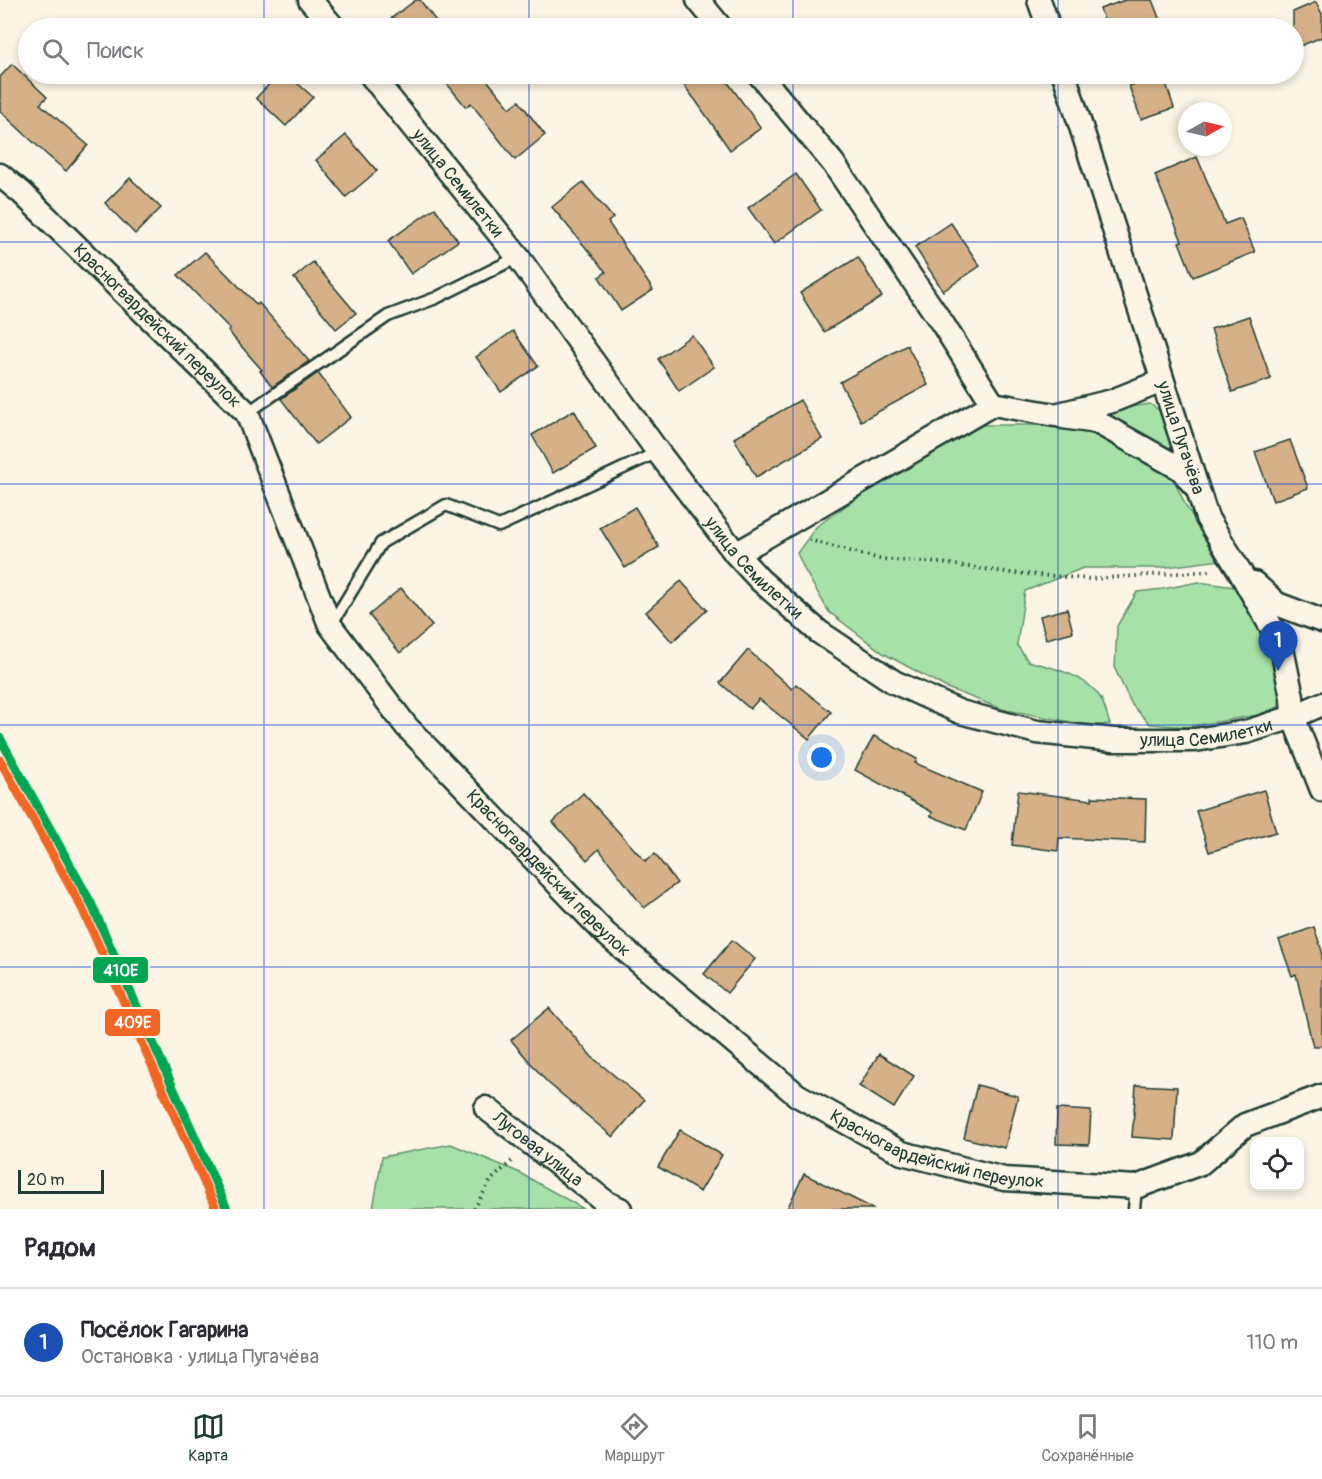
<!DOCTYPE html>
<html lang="ru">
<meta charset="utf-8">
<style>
body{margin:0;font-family:Pangolin,sans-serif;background:#f7f7f7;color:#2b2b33}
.controls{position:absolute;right:18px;bottom:18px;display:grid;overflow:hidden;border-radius:12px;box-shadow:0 3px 9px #0003}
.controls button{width:54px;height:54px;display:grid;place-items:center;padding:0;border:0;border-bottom:2px solid #e1e1e2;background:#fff;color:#2b2b33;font:30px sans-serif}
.compass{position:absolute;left:1178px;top:102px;width:54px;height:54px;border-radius:50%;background:#fff;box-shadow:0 3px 9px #0003;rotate:82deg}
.scale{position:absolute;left:18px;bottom:15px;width:86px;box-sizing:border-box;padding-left:6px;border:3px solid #1f3d34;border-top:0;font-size:16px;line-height:21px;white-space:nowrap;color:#1f3d34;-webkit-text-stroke:4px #fcf5e5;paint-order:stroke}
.you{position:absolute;left:822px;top:758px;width:21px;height:21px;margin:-15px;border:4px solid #fff;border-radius:50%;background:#1a73e8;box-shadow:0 0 0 9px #1a73e833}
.badge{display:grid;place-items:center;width:39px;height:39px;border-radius:50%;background:#1f3d34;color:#fff;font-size:20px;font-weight:700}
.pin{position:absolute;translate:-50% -50px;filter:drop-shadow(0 2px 3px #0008)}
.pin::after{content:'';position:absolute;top:32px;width:21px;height:18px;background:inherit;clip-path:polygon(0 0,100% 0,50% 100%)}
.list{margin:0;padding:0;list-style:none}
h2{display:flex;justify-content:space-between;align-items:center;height:78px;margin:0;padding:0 24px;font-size:26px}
h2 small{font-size:20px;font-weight:400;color:#7c7c81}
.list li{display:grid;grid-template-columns:39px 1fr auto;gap:18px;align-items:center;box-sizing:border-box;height:108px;padding:0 24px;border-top:2px solid #e1e1e2}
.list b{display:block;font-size:22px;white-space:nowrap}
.list p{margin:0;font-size:20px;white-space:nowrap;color:#7c7c81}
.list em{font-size:20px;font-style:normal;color:#7c7c81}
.icon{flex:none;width:33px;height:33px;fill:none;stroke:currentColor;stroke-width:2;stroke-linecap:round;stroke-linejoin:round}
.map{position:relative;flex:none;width:1322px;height:1209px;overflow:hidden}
.search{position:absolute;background:#fff;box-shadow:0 3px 9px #0003;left:18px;right:18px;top:18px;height:66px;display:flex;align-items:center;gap:15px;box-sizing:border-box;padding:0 21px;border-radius:33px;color:#7c7c81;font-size:22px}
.sheet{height:186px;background:#fff}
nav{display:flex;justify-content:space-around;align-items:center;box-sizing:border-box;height:84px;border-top:2px solid #e1e1e2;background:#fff;font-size:16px;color:#7c7c81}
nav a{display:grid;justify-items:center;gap:3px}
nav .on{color:#1f3d34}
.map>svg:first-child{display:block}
.green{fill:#a6e2a8;stroke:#62906e;stroke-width:1.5}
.building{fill:#d6b188;stroke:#1f3d34;stroke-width:1.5}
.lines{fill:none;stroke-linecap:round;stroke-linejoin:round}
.lane-casing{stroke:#1f3d34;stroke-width:15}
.street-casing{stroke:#1f3d34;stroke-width:27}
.path{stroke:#1f3d34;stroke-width:4;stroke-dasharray:1.5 4.5;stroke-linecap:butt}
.lane{stroke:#fcf5e5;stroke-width:10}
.street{stroke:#fcf5e5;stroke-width:22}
.rail-1-casing{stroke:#fcf5e5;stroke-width:14}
.rail-2-casing{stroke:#fcf5e5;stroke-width:14}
.rail-1{stroke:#00a651;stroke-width:9}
.rail-2{stroke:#f26522;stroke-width:9}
.grid{fill:none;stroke:#1d4ed8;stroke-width:1.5;stroke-opacity:0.55}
.labels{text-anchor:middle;stroke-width:4.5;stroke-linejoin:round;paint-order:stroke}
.street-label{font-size:18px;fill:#1f3d34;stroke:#fcf5e5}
.line-badge{stroke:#fcf5e5;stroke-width:2}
.badge-label{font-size:16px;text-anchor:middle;font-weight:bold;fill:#fff}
</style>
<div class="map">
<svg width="1322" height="1209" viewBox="0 0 1322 1209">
<rect width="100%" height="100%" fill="#fcf5e5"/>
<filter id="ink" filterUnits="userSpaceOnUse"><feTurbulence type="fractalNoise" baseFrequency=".0167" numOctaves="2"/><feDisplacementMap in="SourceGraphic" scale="12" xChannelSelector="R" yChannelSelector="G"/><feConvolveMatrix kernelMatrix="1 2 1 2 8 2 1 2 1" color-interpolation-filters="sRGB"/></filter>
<g filter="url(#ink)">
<g class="green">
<path d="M1150 404 1169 417 1174 436 1173 478 1187 508 1222 560 1158 568H1083L1025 591 1017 645 1028 661C1051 667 1086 675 1100 697 1105 705 1107 716 1110 724L1091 726 1002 709 947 688 883 653 829 612 805 571 797 553 816 527 896 470 983 425H1042L1115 409Z"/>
<polygon points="1198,582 1235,587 1262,624 1282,691 1283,705 1258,715 1186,727 1150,724 1132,705 1115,669 1117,626 1137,592 1163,589"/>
<polygon points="451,1144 518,1172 584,1209 373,1209 382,1157"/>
</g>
<g class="building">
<polygon points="416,0 420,0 441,28 378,28"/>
<polygon points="1125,0 1152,0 1163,28 1107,28 1100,9"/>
<polygon points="1316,2 1322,14 1322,37 1293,49 1293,12"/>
<polygon points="12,64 47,97 40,104 88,145 66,171 46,154 0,111 0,77"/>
<polygon points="279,74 287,74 313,97 286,126 256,98"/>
<polygon points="439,74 482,74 510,108 519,101 545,135 515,160 471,103 466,107"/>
<polygon points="675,74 722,74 761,128 730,150 696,101"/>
<polygon points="1163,74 1174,108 1141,119 1129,86"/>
<polygon points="346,135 377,171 346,197 316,160"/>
<polygon points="1197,157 1225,224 1241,218 1255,252 1193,277 1179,242 1182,241 1155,175"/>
<polygon points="796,174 821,210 774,244 748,208"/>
<polygon points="130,178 161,208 135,234 105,203"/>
<polygon points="583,182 613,218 608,222 653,290 621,311 599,277 606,272 552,207"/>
<polygon points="435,208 458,241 411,274 388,241"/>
<polygon points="951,223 980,266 943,291 915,247"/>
<polygon points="205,252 257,305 259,303 309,361 272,387 260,371 262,370 228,331 230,329 178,275"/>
<polygon points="858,257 882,297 824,332 800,293"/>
<polygon points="313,262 356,313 336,329 294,278"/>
<polygon points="1249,316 1271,379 1232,392 1211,329"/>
<polygon points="513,331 538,366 501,392 476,357"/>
<polygon points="692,335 714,367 679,391 658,359"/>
<polygon points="907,345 928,385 861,421 840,382"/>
<polygon points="318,373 351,417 316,444 281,399"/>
<polygon points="800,400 822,439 756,477 734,438"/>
<polygon points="574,410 596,448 553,473 532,435"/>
<polygon points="1290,440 1308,488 1273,501 1255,452"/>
<polygon points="635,507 659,547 625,568 600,528"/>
<polygon points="681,581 707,610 672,642 646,612"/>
<polygon points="401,588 432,626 400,653 369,615"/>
<polygon points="1067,609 1073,632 1046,639 1040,616"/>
<polygon points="748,650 792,689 796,684 831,712 809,739 759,699 750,709 720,683"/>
<polygon points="874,736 917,759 915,763 982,792 966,830 931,816 932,812 855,770"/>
<polygon points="1264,790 1276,832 1209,852 1196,811"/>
<polygon points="1018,791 1092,800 1092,797 1146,799 1145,842 1059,838 1058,851 1012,845"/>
<polygon points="583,793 645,861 655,854 677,883 644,908 599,849 587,860 553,822"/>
<polygon points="1314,927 1322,951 1322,1046 1313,1047 1296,974 1292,976 1279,940"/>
<polygon points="732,940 755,959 727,993 704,974"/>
<polygon points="549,1008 592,1057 644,1100 613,1137 547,1082 511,1040"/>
<polygon points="879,1054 914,1076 894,1108 859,1086"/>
<polygon points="977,1085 1018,1096 1005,1148 964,1138"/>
<polygon points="1136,1085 1177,1087 1174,1140 1132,1137"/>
<polygon points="1057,1109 1091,1111 1089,1145 1056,1144"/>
<polygon points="680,1130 722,1155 700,1192 658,1167"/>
<polygon points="804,1174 874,1209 787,1209"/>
</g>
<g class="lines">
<g class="lane-casing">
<g id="lane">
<polyline points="247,413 388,316 436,298 518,257"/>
<polyline points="331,625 381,543 446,505 499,526 658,452"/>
<polyline points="1134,1209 1136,1187"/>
</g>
</g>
<g class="street-casing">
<g id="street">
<polyline points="310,0 334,28"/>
<polyline points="698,0 721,28"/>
<polyline points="1039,0 1049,28"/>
<path id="s1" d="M370 74 518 257 658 452 736 554 760 580 819 632 894 682 960 712 1037 732 1114 740H1195L1246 732 1293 717 1322 704"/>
<polyline points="759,74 833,163 944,326 993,404"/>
<path id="s2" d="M1064 74 1207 518 1239 570 1281 644 1292 697 1293 717 1322 790"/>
<path id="s3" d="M0 175 22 193 247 413 330 625 406 726 606 934 797 1095 902 1153 1004 1179 1136 1187 1201 1163 1245 1125 1322 1096"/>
<polyline points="1063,417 1097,422 1181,469 1193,484"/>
<polyline points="736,554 993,404 1055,415 1112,401 1162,381"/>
<polyline points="1254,583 1277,604 1322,621"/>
<path id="s4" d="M486 1108 607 1203 620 1209"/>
</g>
</g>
<g class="path">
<polyline points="809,540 880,559 941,563 1012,573 1091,579 1209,571"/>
<polyline points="474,1209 491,1180 512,1161"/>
</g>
<use href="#lane" class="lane"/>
<use href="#street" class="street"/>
<g class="rail-1-casing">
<polyline id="rail-1" points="0,738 91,903 227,1209"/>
</g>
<g class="rail-2-casing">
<polyline id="rail-2" points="0,760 82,908 216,1209"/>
</g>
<use href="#rail-1" class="rail-1"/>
<use href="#rail-2" class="rail-2"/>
</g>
</g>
<path class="grid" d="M264 0V28M529 0V28M793 0V28M1058 0V28M264 74V1209M529 74V1209M793 74V1209M1058 74V1209M0 242H1322M0 484H1322M0 725H1322M0 967H1322"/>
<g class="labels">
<g class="street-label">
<text dy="6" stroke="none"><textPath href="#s1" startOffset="140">улица Семилетки</textPath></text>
<text dy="6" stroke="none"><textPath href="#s3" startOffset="218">Красногвардейский переулок</textPath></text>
<text dy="6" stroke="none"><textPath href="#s2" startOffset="382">улица Пугачёва</textPath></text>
<text dy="6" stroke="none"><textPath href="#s1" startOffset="626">улица Семилетки</textPath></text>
<text dy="6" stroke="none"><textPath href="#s1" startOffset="1130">улица Семилетки</textPath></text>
<text dy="6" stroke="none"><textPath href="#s3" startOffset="902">Красногвардейский переулок</textPath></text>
<text dy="6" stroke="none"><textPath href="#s3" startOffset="1388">Красногвардейский переулок</textPath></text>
<text dy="6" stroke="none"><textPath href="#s4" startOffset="66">Луговая улица</textPath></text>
</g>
</g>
<g class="line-badge">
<rect x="92" y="956" width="57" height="28" rx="6" fill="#00a651"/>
<rect x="104" y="1008" width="57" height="29" rx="6" fill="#f26522"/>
</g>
<g class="badge-label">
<text x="121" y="976">410E</text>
<text x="133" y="1028">409E</text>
</g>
</svg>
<div class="controls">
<button><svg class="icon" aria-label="locate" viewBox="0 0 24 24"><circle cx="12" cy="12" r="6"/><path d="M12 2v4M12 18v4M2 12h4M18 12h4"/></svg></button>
</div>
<svg class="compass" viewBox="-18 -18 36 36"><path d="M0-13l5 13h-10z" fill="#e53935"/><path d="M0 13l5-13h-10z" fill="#7c7c81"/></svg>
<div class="scale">20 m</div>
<div class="you"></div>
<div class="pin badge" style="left:1278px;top:671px;background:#1a4fb4">1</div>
<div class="search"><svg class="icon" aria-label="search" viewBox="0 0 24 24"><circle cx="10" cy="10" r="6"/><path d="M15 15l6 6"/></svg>Поиск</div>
</div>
<section class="sheet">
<h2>Рядом<small></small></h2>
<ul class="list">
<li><span class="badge" style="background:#1a4fb4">1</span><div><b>Посёлок Гагарина</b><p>Остановка · улица Пугачёва</p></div><em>110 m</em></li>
</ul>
</section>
<nav>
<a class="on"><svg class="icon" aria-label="map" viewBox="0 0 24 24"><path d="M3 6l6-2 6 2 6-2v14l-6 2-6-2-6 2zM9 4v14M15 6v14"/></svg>Карта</a>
<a><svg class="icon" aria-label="directions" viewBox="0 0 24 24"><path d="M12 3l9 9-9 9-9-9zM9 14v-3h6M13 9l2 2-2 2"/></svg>Маршрут</a>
<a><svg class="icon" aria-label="saved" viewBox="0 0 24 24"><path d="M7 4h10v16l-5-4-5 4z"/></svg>Сохранённые</a>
</nav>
